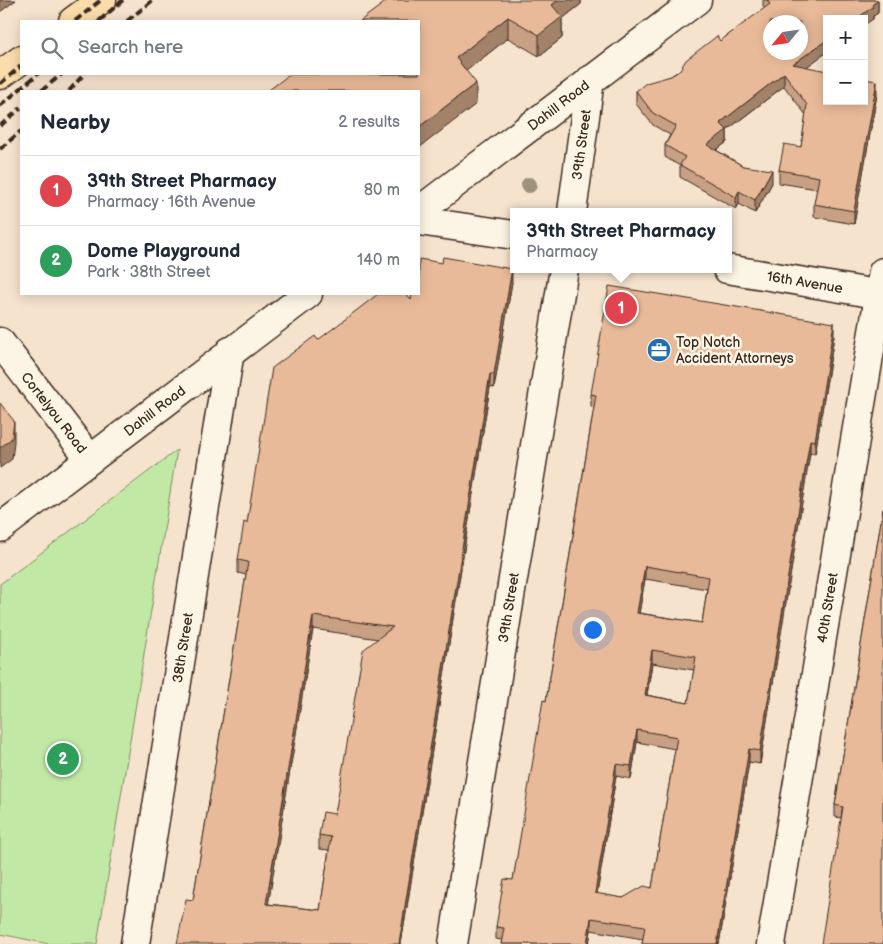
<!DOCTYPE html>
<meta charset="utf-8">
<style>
body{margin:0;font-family:"Balsamiq Sans",sans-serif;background:#f6f6f7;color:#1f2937}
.controls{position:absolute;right:15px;top:15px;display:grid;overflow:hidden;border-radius:0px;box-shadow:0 2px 12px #0003}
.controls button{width:45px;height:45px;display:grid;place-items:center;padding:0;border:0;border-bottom:1px solid #e0e1e3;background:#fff;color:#1f2937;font:25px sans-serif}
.compass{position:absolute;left:763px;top:15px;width:45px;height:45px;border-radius:50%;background:#fff;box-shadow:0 2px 12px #0003;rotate:241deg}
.you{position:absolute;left:592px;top:629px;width:18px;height:18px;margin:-12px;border:4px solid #fff;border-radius:50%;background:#1a73e8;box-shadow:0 0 0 8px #1a73e833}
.badge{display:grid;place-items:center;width:32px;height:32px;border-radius:50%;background:#d93025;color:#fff;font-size:16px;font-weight:700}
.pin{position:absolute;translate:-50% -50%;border:2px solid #fff;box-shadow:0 1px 5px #0006}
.popup{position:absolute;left:510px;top:208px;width:222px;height:65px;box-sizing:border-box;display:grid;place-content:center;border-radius:0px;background:#fff;filter:drop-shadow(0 1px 4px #0005);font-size:16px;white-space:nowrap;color:#747a83}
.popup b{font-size:19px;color:#1f2937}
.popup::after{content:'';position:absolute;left:50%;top:100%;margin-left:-10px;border:10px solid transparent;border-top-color:#fff}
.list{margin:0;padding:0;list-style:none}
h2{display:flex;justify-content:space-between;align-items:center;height:65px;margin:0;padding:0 20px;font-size:21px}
h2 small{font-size:16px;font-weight:400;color:#747a83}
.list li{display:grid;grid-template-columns:32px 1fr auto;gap:15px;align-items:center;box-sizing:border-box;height:70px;padding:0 20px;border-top:1px solid #e0e1e3}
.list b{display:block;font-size:19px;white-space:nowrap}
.list p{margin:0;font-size:16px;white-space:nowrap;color:#747a83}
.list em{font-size:16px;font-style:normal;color:#747a83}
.icon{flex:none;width:28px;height:28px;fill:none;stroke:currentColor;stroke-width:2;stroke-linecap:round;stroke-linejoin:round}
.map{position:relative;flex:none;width:883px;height:944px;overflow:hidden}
.search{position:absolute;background:#fff;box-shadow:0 2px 12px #0003;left:20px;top:20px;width:400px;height:55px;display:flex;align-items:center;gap:12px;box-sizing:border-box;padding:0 18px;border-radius:0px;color:#747a83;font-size:19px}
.panel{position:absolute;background:#fff;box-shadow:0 2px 12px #0003;left:20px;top:90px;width:400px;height:205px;border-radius:0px}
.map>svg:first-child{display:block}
.green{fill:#c1e9a5;stroke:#7e8a62}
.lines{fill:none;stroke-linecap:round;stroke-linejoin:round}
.minor-casing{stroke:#3b2a1e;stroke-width:31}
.major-casing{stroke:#3b2a1e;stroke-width:31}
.minor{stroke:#fcf5e5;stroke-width:28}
.major{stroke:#faddab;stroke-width:28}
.rail{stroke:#3b2a1e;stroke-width:4;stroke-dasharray:8 4;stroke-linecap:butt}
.tree{fill:#9e927c}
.wall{fill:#c8a084;stroke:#3b2a1e;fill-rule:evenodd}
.shaded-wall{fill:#a3826b;stroke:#3b2a1e}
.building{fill:#e9ba99;stroke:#3b2a1e;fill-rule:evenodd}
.labels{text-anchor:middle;stroke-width:5;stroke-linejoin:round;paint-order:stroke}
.street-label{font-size:14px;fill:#3b2a1e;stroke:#fcf5e5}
.poi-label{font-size:14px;fill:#3b2a1e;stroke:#fcf5e5;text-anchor:start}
</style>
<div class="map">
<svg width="883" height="944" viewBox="0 0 883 944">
<rect width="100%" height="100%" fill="#f6e3ce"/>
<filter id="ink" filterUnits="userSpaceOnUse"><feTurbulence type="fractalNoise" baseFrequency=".02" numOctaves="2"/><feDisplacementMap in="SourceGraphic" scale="10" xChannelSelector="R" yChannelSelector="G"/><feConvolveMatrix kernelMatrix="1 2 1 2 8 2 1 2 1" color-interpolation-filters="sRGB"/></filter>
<g filter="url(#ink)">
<polygon class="green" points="177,450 97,944 49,944 0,934 0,584"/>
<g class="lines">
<g class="minor-casing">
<g id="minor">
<path id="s1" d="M419 211 697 0"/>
<path id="s2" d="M572 212 590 80"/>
<polyline points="419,221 514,235"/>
<path id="s3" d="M727 269 883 295"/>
<path id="s4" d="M0 342 90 459"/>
<path id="s5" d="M0 528 308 294"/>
<path id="s6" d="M135 944 230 351"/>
<path id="s7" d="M453 944 564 269"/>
<path id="s8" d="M771 944 883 272"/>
</g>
</g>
<g class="major-casing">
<g id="major">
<polyline points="73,21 102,0"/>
<polyline points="0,75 21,60"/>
</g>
</g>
<use href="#minor" class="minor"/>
<use href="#major" class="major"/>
<g class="rail">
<polyline points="75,21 101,0"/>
<polyline points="99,21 123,0"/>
<polyline points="127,21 153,0"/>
<polyline points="0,84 21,66"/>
<polyline points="41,91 62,74"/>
<polyline points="69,91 84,74"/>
<polyline points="0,106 38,74"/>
<polyline points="0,126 21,108"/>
<polyline points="0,149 21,131"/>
</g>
</g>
<circle class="tree" cx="529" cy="185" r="8"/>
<g class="wall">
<polygon points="581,0 581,4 562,19 562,38 539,56 508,38 466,71 476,104 419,91 269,91 269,90 419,21"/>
<polygon points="763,0 878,0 878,13 873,16 873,19 827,19 827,52 806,67 877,94 854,224 814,217 814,204 817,189 779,183 779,170 801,147 806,115 784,86 727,130 727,142 716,150 772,183 755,213 739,204 736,209 680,177 680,166 665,157 665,145 670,135 653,125 636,104 636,91 671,76 720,41 765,9 763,6"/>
<path d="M512 282 494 388 490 387 401 944 193 900 246 575 238 573V560L247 523 318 340 411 300ZM313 629 378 639 335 814 319 835V849L329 850 320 910 268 904Z"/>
<path d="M834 336 815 454 810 453 806 476 760 764 749 762 719 944H642L643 939 591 930 589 944H501L502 940 496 939V927L513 880 546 701 594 407 591 406V394ZM645 579 707 589 702 623 639 613ZM652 663 694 670 688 703 647 695ZM637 742 675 749 652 888 623 898 597 894 616 776 631 779Z"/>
<polygon points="883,509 841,818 835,817 835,805"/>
</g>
<g class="shaded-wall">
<polygon points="0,0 16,0 0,12"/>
<polygon points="558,0 581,0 581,4 562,19 562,38 539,56 539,35 552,5"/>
<polygon points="878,0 878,13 873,16 873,19 864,25 864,19 856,19"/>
<polygon points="508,17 508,38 456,79 456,58"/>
<polygon points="827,40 827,52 793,77 793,64"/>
<polygon points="784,73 784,86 727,130 727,142 707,157 707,145 720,123"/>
<polygon points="877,81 877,94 854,224 854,211"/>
<polygon points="476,83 476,104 419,148 419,127"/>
<polygon points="772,170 772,183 755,213 755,200"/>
<polygon points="739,191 739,204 736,209 736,197"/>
<polygon points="512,269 512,282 494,388 494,374"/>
<polygon points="834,323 834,336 815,454 815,441"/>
<polygon points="490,374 490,387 401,944 399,944"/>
<polygon points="14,421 14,442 12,459 0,468 0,448"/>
<polygon points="810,440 810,453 760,764 760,751"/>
<polygon points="645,566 645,579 637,625 637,613"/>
<polygon points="313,616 313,629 266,918 266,904"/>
<polygon points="652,650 652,663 645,707 645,695"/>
<polygon points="637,730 637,742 631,779 631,766"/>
<polygon points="749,749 749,762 719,944 717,944"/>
<polygon points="616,764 616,776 595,906 595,893"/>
<polygon points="591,918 591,930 589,944 587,944"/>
</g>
<g class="building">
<polygon points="388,0 558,0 552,5 562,17 539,35 508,17 456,58 476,83 419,127 419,91 270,91 269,90 290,74 419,74 419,21 360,21"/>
<path d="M767 0H878L872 5 873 7 856 19H827V40L793 64 827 71V101H864V79L877 81 854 211 814 204 819 177 779 170 784 144 801 147 807 105 784 73 720 123 727 130 707 145 743 166 772 170 755 200 739 191 736 197 680 165 685 157 665 145 676 126 653 113 636 91 646 83 671 76 679 71 686 60 717 36 720 41 770 4ZM770 22H800V52H770Z"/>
<path d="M443 257 512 269 494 374H490L399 944H177L186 899 193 900 248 562 238 560 244 522 247 523 272 368 315 336 318 340 378 294H406L411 300 412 294H419V259L442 263ZM313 616 393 627 363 650 335 814 323 812 319 835 331 837 320 910 266 904Z"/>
<path d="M609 286 834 323 815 441 810 440 806 464 760 751 749 749 717 944H642L645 926 591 918 587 944H501L504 928 496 927 504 879 513 880 543 700 546 701 596 395 591 394ZM645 566 709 577 702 623 637 613ZM652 650 696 657 688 703 645 695ZM637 730 677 737 652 888 644 886 623 898 595 893 616 764 631 766Z"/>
<polygon points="0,403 14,421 12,438 0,448"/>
<polygon points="883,509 883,944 821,944 843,807 835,805"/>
</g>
</g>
<defs>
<g id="office-disc" transform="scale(1.25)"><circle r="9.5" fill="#1f6fb2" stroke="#fcf5e5"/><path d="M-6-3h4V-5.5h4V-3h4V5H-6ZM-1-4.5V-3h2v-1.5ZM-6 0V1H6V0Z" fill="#fff"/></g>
</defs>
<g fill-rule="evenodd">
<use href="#office-disc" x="659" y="350"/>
</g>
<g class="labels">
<g class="street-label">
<text dy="5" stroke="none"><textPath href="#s1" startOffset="175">Dahill Road</textPath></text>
<text dy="5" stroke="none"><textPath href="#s2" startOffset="68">39th Street</textPath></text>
<text dy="5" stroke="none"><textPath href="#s3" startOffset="79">16th Avenue</textPath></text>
<text dy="5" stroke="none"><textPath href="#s5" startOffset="194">Dahill Road</textPath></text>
<text dy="5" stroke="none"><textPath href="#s4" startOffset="89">Cortelyou Road</textPath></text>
<text dy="5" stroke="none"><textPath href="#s7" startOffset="341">39th Street</textPath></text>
<text dy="5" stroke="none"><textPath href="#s8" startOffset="341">40th Street</textPath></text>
<text dy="5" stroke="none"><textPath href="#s6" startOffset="300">38th Street</textPath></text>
</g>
<g class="poi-label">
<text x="676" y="347">Top Notch<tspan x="676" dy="16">Accident Attorneys</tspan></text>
</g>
</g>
</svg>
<div class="controls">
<button>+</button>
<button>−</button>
</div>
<svg class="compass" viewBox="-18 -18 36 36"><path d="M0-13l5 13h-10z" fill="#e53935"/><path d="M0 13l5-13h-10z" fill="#747a83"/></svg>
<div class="you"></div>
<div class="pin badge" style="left:621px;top:308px;background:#e0444e">1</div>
<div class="popup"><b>39th Street Pharmacy</b>Pharmacy</div>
<div class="pin badge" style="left:63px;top:759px;background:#2e9e5b">2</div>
<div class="search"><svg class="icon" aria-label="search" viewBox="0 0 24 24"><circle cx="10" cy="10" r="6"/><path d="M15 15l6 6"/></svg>Search here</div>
<section class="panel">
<h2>Nearby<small>2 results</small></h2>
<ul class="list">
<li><span class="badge" style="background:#e0444e">1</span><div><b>39th Street Pharmacy</b><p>Pharmacy · 16th Avenue</p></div><em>80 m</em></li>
<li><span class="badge" style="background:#2e9e5b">2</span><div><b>Dome Playground</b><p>Park · 38th Street</p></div><em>140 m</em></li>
</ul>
</section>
</div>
